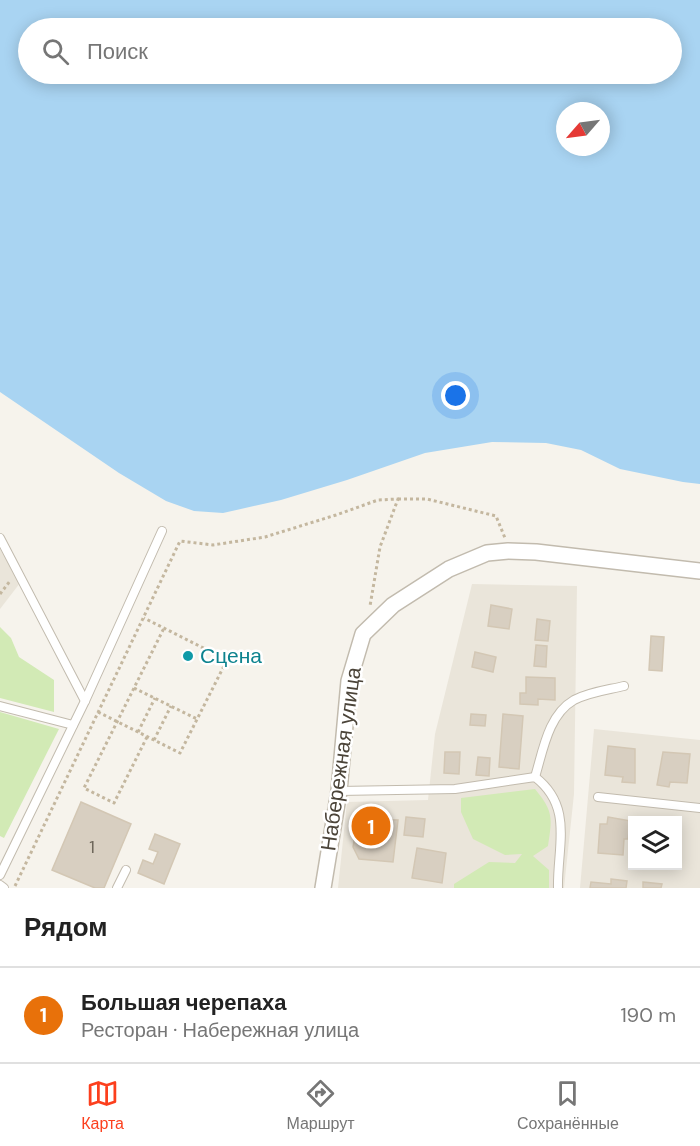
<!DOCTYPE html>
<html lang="ru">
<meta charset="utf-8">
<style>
body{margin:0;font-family:"DM Sans",sans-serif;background:#f6f6f6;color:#222}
.controls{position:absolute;right:18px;bottom:18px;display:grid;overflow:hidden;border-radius:0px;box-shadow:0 3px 15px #0003}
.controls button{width:54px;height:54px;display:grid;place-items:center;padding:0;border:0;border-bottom:2px solid #e0e0e0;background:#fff;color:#222;font:30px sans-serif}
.compass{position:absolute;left:556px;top:102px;width:54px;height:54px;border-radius:50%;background:#fff;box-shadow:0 3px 15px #0003;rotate:242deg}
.you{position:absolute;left:456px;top:396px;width:21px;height:21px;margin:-15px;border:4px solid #fff;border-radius:50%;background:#1a73e8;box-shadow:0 0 0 9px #1a73e833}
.badge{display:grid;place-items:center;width:39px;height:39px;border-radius:50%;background:#fc3f1d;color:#fff;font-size:20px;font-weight:700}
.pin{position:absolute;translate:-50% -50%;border:3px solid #fff;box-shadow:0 2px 6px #0006}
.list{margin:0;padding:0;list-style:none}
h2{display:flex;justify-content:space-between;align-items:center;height:78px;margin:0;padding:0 24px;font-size:26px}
h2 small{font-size:20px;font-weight:400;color:#767676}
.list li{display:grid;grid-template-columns:39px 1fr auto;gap:18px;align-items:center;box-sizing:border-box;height:96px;padding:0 24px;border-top:2px solid #e0e0e0}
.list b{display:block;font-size:22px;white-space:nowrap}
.list p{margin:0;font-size:20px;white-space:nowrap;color:#767676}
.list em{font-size:20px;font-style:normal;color:#767676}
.icon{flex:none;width:33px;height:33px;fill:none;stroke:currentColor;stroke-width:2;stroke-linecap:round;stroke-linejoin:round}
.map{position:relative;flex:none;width:700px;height:888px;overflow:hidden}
.search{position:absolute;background:#fff;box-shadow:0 3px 15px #0003;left:18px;right:18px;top:18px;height:66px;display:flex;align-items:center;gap:15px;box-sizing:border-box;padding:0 21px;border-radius:33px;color:#767676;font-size:22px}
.sheet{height:174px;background:#fff}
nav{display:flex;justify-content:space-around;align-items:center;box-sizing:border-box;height:84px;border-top:2px solid #e0e0e0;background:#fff;font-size:16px;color:#767676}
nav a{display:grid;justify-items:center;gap:3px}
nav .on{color:#fc3f1d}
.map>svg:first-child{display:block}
.residential{fill:#eae5da;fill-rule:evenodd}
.green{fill:#d2eab5}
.water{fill:#a9d4f2;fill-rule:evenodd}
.building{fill:#d8cfc1;stroke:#d3c7b4;stroke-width:1.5}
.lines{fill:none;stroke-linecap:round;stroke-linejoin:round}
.lane-casing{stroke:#c2bbae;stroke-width:10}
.street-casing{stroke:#c2bbae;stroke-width:18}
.path{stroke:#c4b79f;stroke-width:3;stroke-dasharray:3 3;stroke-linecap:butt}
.lane{stroke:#fff;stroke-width:8}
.street{stroke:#fff;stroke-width:15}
.culture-dot{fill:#0f9aa8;stroke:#fff;stroke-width:2}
.labels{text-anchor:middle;stroke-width:5;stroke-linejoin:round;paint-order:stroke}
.number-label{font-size:18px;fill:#6e675b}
.culture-label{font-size:21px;fill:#0d838f;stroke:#fff;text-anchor:start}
.street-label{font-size:21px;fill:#4b4439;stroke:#fff}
</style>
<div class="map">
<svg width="700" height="888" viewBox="0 0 700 888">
<rect width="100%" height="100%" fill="#f6f3ec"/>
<g class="residential">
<polygon points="0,549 20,583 0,609"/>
<polygon points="472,584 577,586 574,794 564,888 338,888 347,802 428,800 435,734"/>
<path d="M594 729 700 740V888H580ZM632 820H678V866H632Z"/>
</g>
<g class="green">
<polygon points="0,627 11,638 19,657 54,680 54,712 0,698"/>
<polygon points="0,712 59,729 4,838 0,836"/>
<path d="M535 789C554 812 552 818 548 846L533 856 549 870V888H454V884L489 862 515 863 522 854 505 855 473 839 461 812V798Z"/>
</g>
<path class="water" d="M0 0H700V484L683 482 620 469 581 450 546 443 492 442 425 453 347 480 281 500 223 513 194 511 166 501 119 473 0 392ZM28 28H672V74H28ZM565 111H601V147H565Z"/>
<g class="building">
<polygon points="491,605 512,609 509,629 488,626"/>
<polygon points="537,619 550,621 548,641 535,640"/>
<polygon points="651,636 664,637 662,671 649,670"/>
<polygon points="536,645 547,646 546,667 534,666"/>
<polygon points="475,652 496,657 493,672 472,667"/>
<polygon points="526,677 555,678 555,700 538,699 538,705 520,704 520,693 526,693"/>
<polygon points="471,714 486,715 485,726 470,725"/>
<polygon points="503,714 523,716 519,769 499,767"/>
<polygon points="608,746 635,749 635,783 622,782 623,777 605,775"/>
<polygon points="445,752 460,752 459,774 444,773"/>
<polygon points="663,752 690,754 687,783 670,782 669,787 657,785"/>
<polygon points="478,757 490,758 489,776 476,775"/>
<polygon points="81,802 131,824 104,888 95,888 52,870"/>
<polygon points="406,817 425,819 423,837 404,835"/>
<polygon points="608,817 631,821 628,839 624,839 623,855 598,853 600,824 607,824"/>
<polygon points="358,819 398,820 393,862 359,859 353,847"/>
<polygon points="155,834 180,844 164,884 138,873 143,860 153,864 158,852 149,849"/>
<polygon points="417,848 446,853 442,883 412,878"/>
<polygon points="611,879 627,881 626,888 590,888 591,882 611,884"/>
<polygon points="643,882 662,884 661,888 643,888"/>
</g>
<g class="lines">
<g class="lane-casing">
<g id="lane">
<polyline points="0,538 85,701"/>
<polyline points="0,706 73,725"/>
<path d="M535 777C543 751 548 715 574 700 589 692 607 690 624 686"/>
<path d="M339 791 455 789 535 777C574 807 557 847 558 888"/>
<polyline points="598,797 700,808"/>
<polyline points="0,875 85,701 162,531"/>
<polyline points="0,885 4,888"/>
<polyline points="117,888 126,870"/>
</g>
</g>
<g class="street-casing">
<polyline id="street" points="323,888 339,791 349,681 363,634 393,605 449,569 487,553 508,551 536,552 700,571"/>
</g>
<g class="path">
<polyline points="398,499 427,499 496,516 505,538"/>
<polyline points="0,594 10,581"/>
<polyline points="134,688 197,719"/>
<polyline points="98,712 180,753 227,660 144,618"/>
<polyline points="138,732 155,698"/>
<polyline points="147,737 114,803 84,788 164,628"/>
<polyline points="154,740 171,706"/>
<polyline points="15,886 180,541 213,545 265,537 336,515 378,500 398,499 380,547 370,606"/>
</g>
<use href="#lane" class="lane"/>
<use href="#street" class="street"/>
</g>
<circle class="culture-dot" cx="188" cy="656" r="6"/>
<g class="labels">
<g class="number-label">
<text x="92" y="853">1</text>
</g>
<g class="culture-label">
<text x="200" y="663">Сцена</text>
</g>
<g class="street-label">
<text transform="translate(341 759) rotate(-82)" y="7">Набережная улица</text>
</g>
</g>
</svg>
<div class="controls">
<button><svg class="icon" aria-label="layers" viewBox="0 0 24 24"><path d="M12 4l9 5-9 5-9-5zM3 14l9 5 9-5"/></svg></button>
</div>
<svg class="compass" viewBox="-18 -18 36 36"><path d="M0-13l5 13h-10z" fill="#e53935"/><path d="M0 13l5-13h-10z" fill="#767676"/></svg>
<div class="you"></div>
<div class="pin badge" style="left:371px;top:826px;background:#e8710a">1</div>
<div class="search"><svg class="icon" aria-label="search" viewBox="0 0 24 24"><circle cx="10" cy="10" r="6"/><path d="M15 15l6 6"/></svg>Поиск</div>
</div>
<section class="sheet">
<h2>Рядом<small></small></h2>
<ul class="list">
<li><span class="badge" style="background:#e8710a">1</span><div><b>Большая черепаха</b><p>Ресторан · Набережная улица</p></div><em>190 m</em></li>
</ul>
</section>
<nav>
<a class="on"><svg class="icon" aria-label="map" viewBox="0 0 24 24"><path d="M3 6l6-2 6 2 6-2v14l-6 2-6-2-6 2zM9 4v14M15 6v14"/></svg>Карта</a>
<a><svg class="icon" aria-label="directions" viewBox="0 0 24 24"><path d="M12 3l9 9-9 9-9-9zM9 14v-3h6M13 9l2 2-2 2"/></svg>Маршрут</a>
<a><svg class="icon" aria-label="saved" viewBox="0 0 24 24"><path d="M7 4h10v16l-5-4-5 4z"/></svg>Сохранённые</a>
</nav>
